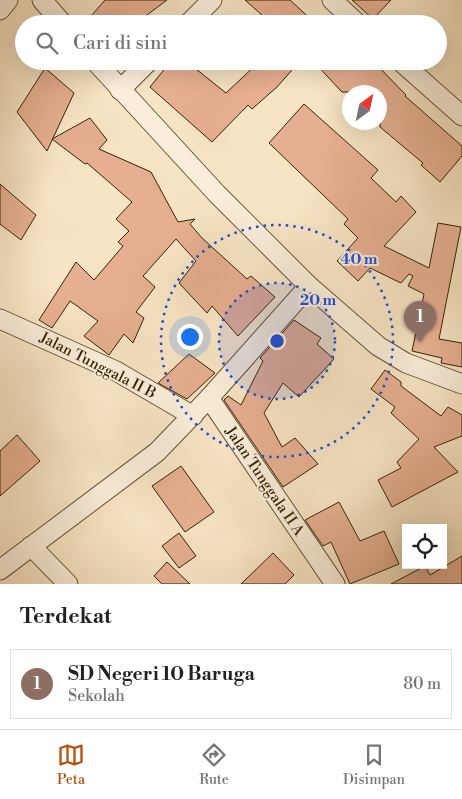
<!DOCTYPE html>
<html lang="id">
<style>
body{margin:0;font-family:"Libre Bodoni",serif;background:#f2f2f2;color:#202124}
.controls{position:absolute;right:15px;bottom:15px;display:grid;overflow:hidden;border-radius:0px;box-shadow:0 5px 20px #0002}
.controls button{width:45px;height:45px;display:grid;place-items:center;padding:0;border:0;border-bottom:1px solid #e0e0e0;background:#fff;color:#202124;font:25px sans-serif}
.compass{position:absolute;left:342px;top:85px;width:45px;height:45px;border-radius:50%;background:#fff;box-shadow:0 5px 20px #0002;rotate:33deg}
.you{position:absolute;left:189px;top:336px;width:18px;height:18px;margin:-12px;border:4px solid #fff;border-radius:50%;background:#1a73e8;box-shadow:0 0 0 8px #1a73e833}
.badge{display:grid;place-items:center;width:32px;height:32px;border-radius:50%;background:#b45309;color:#fff;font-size:16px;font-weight:700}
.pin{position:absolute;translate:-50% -41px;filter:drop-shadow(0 1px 2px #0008)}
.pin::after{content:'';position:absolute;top:26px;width:18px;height:15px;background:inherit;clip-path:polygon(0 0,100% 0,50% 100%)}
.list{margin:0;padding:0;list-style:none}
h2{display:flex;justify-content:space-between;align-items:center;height:65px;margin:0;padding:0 20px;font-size:21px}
h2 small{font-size:16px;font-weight:400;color:#757577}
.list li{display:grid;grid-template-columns:32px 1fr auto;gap:15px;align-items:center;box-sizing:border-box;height:70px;margin:0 10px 10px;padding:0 10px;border:1px solid #e0e0e0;border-radius:0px}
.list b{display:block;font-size:19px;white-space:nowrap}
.list p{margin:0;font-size:16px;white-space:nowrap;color:#757577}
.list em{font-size:16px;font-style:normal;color:#757577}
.icon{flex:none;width:28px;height:28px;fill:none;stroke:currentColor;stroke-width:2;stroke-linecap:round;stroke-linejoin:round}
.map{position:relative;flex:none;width:462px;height:584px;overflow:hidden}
.search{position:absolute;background:#fff;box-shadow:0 5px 20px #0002;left:15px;right:15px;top:15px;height:55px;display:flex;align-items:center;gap:12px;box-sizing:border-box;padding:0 18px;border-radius:28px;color:#757577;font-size:19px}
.sheet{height:145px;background:#fff}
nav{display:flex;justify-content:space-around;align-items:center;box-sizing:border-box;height:70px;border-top:1px solid #e0e0e0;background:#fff;font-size:14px;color:#757577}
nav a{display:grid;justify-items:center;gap:2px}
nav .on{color:#b45309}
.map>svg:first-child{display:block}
.building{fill:#e6af91;stroke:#362304}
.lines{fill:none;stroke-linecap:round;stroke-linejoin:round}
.minor-casing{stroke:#665334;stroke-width:21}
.minor{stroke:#faedd9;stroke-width:19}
.ring{fill:none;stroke:#1d4ed8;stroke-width:2.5;stroke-dasharray:2.5 5}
.labels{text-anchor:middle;stroke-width:4;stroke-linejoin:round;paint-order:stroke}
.street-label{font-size:15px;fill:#362304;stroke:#faedd9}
.centre{fill:#1d4ed8;stroke:#faedd9;stroke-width:2.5}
.ring-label{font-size:15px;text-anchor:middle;font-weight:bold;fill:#1d4ed8;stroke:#faedd9;stroke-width:4;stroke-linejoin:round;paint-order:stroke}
</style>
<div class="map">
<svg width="462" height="584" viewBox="0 0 462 584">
<rect width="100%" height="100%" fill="#f7e4c4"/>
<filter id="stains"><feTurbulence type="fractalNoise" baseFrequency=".004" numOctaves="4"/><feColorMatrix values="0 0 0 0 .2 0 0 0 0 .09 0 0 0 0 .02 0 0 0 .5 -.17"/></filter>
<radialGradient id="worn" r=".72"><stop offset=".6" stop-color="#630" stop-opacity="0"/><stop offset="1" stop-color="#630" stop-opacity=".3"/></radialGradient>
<g class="building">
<polygon points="105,0 167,0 135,24 84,24"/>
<polygon points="245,0 290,0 316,24 272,24"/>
<polygon points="352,0 391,0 373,19"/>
<polygon points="171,61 186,61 226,93 260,61 300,61 277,87 252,109 248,105 212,142 150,87"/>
<polygon points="313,61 373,61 406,95 405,96 462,146 462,156 440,182 421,165 423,163 380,127 380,92 342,92"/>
<polygon points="45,68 74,93 47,151 17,112"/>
<polygon points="304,104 378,170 371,178 396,202 401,196 416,212 384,246 429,268 438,223 461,227 439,339 462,343 462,367 441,363 442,358 412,351 424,294 408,286 413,276 409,274 401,283 370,268 358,281 337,261 358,238 344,224 348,219 269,143"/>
<polygon points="90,118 107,140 99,149 151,172 178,222 195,219 190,224 202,238 247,279 251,276 275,297 238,336 212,306 207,313 179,283 196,261 176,239 143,276 155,287 136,312 144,318 133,343 124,334 109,355 84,336 98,321 70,301 52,328 39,320 76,262 94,280 123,246 118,242 129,231 116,219 132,202 87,163 85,164 52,139"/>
<polygon points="0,184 36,215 21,240 0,224"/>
<polygon points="294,320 321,338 317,344 334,359 299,397 283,383 264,413 282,447 295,438 318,464 283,487 224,400 228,396 241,405 263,361 260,358"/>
<polygon points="189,354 215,373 187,399 158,383"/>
<polygon points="385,370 401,382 401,386 441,416 448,407 462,415 462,436 434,447 458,472 392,507 378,480 401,468 397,462 419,439 391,413 395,407 371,389"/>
<polygon points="17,435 40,461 0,496 0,451"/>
<polygon points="181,466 214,512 185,532 152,486"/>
<polygon points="339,502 360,541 384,531 399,564 350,584 331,542 323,546 305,520"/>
<polygon points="179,533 196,556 179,568 162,546"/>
<polygon points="273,553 294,575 285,584 241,584"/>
<polygon points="462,556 462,584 391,584 425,566 430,575"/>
<polygon points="167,562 190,584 162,584 154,576"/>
</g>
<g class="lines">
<g class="minor-casing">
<g id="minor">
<polyline points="42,0 63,24"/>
<polyline points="332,0 358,24"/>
<polyline points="0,10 8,0"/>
<polyline points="188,24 212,0"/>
<polyline points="95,61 217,194 309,286 378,346 406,363 462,384"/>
<polyline points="400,61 462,116"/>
<polyline points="120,90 149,61"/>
<polyline points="0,319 116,371 193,416"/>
<polyline points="209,398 309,286"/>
<polyline points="31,546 68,584"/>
<polyline points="0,570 157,452 209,398 335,584"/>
</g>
</g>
<use href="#minor" class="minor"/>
</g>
<circle cx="277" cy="341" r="58" fill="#1d4ed8" fill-opacity=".12"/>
<g class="ring">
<circle cx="277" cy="341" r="58"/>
<circle cx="277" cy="341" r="116"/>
</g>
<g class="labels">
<g class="street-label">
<text transform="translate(98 365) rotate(27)" y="5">Jalan Tunggala II B</text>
<text transform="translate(265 481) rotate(56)" y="5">Jalan Tunggala II A</text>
</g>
</g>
<circle cx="277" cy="341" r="8" class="centre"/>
<g class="ring-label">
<text x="359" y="264">40 m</text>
<text x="318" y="305">20 m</text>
</g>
<rect width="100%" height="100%" filter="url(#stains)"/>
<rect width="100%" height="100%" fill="url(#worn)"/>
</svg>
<div class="controls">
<button><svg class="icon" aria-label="locate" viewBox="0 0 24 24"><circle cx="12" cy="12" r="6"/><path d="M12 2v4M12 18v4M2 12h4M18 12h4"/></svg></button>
</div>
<svg class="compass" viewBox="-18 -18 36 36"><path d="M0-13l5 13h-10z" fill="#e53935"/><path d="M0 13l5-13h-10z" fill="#757577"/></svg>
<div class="you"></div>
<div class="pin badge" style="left:420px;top:342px;background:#8d6e63">1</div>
<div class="search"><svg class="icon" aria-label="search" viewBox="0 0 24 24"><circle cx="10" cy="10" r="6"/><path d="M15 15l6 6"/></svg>Cari di sini</div>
</div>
<section class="sheet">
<h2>Terdekat<small></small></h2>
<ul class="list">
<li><span class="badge" style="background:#8d6e63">1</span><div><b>SD Negeri 10 Baruga</b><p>Sekolah</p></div><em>80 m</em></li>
</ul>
</section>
<nav>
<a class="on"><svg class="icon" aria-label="map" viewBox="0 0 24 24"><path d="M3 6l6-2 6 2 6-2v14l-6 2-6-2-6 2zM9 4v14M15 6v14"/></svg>Peta</a>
<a><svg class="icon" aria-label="directions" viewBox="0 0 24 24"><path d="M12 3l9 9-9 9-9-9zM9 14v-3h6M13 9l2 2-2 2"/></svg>Rute</a>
<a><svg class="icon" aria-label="saved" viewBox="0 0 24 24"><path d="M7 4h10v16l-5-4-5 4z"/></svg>Disimpan</a>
</nav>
